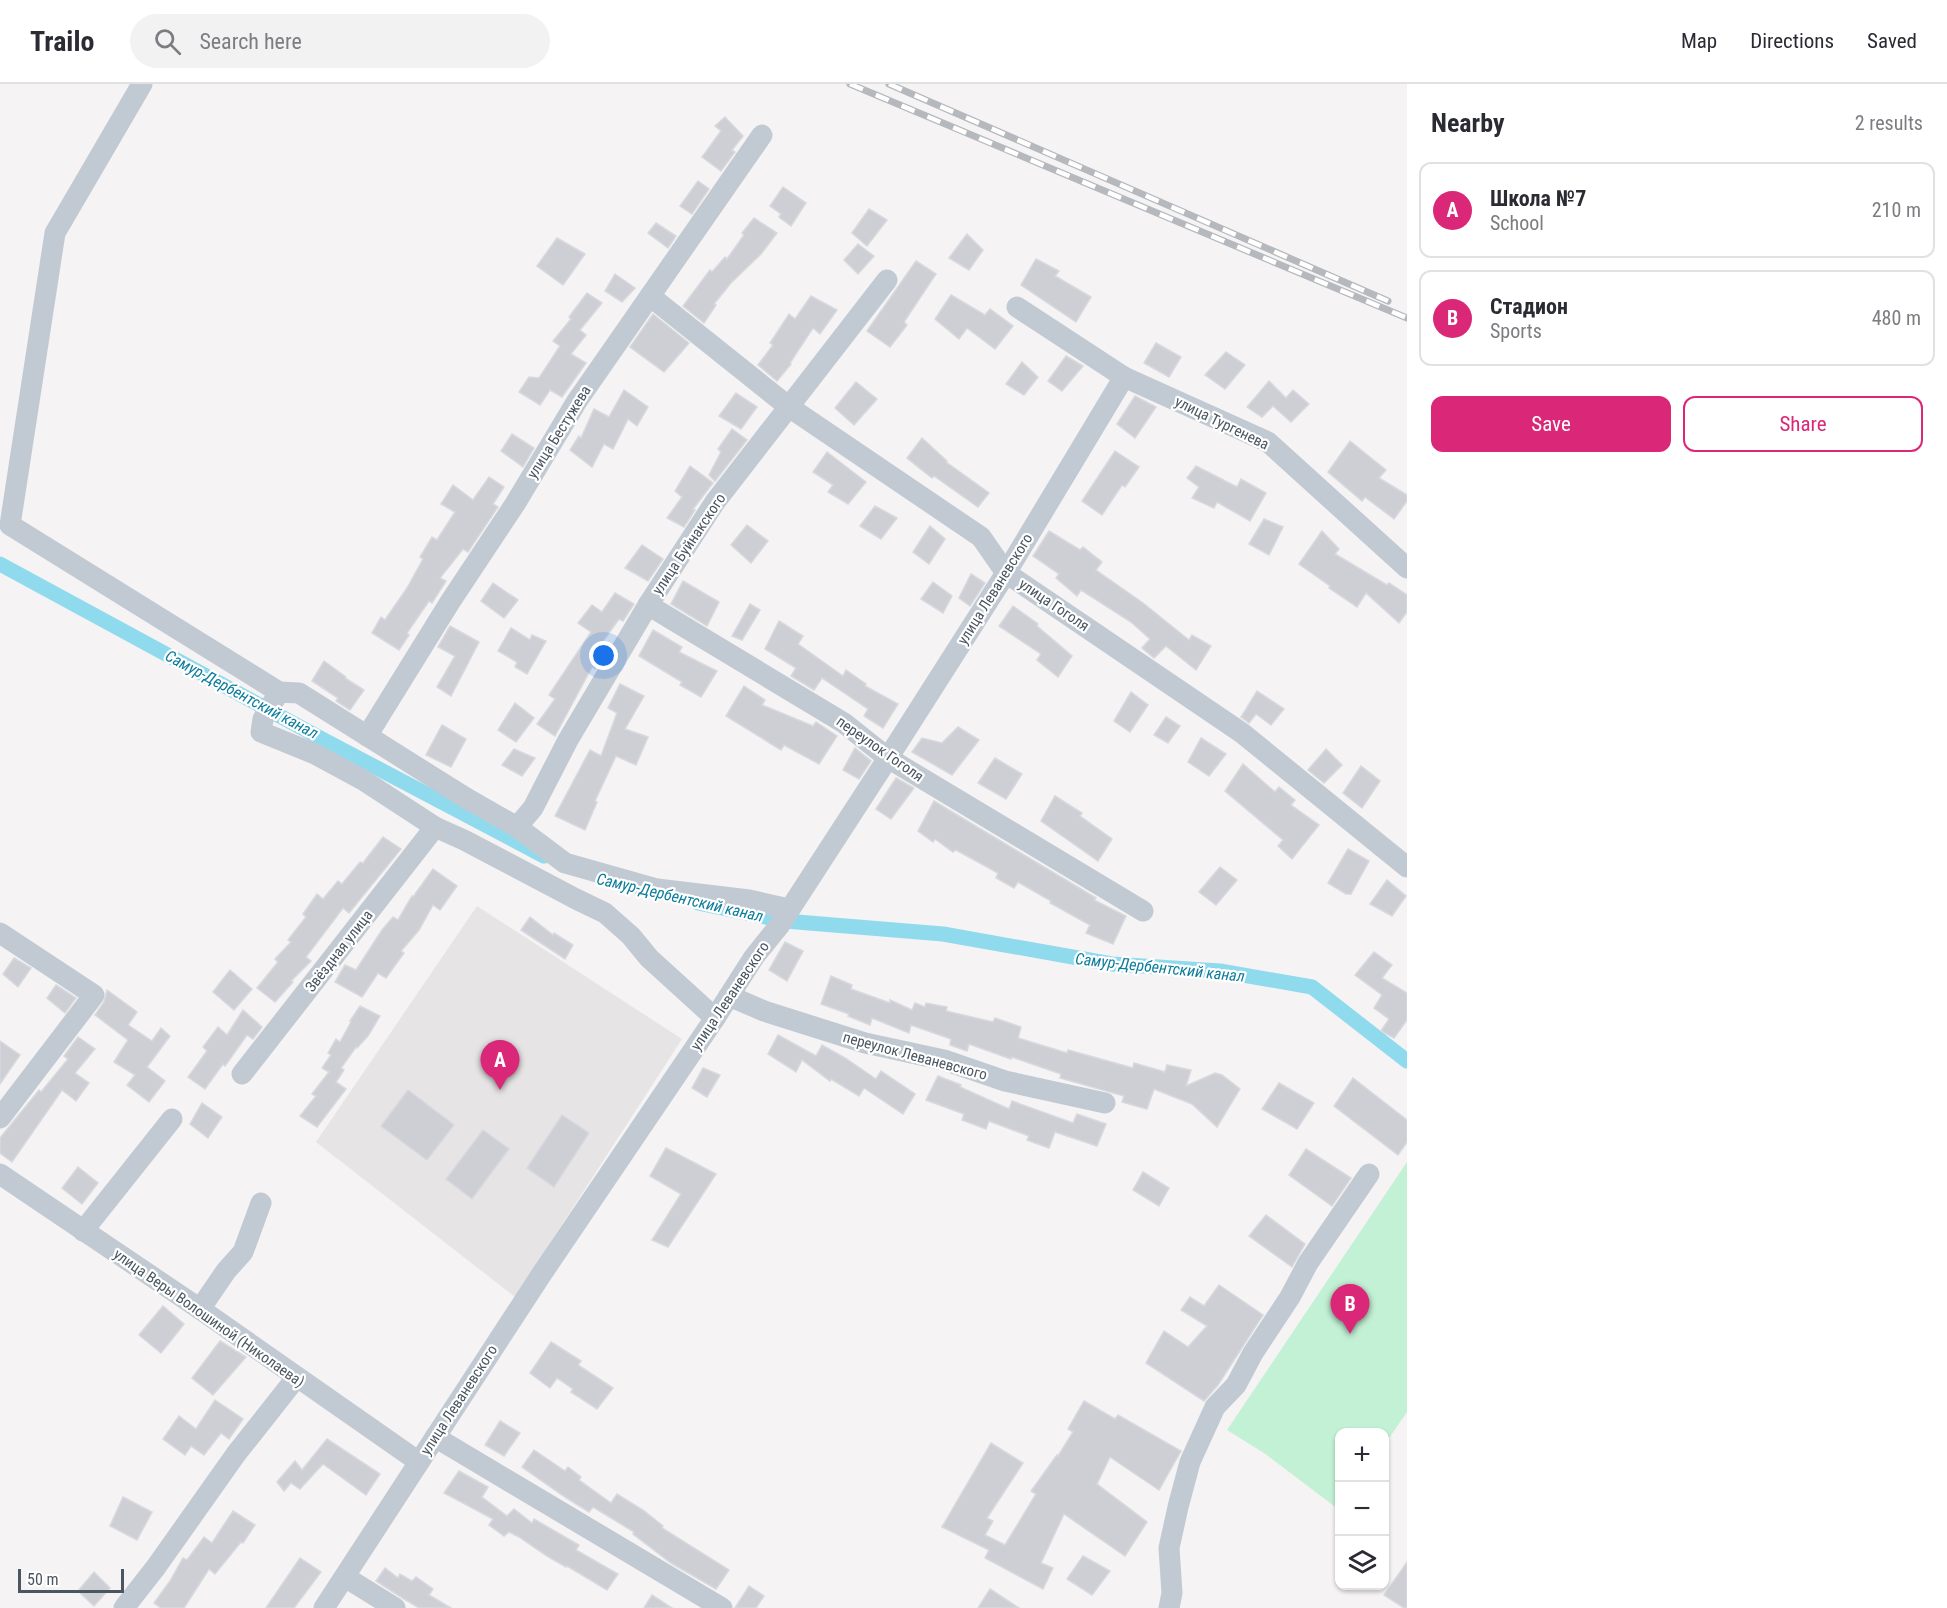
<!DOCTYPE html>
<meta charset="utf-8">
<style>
body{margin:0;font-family:"Roboto Condensed",sans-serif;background:#f2f2f3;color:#2b2b33}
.controls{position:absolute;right:18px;bottom:18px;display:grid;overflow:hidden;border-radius:12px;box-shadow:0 2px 4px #0004}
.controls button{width:54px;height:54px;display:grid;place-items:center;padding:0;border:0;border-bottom:2px solid #e1e1e2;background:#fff;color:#2b2b33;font:30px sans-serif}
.scale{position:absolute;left:18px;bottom:15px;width:106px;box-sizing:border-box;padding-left:6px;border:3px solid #4a5661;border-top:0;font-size:16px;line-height:21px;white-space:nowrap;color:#4a5661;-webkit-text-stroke:4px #fff;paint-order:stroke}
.you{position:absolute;left:604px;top:572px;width:21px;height:21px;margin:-15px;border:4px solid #fff;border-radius:50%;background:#1a73e8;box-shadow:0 0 0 9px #1a73e833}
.badge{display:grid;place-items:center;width:39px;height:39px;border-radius:50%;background:#db2777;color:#fff;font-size:20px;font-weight:700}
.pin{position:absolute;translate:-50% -50px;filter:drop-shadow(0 2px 3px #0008)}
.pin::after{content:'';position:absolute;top:32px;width:21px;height:18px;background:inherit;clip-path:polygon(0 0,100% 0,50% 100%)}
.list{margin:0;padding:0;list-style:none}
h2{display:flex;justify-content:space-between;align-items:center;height:78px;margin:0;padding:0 24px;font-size:26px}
h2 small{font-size:20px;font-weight:400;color:#7c7c81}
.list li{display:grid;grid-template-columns:39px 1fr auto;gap:18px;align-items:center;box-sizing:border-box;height:96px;margin:0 12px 12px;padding:0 12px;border:2px solid #e1e1e2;border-radius:12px}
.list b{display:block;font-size:22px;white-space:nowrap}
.list p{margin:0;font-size:20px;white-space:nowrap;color:#7c7c81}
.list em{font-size:20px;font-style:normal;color:#7c7c81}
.actions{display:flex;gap:12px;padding:18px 24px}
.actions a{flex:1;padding:14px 0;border:2px solid #db2777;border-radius:12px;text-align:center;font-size:21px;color:#db2777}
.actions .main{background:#db2777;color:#fff}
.icon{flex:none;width:33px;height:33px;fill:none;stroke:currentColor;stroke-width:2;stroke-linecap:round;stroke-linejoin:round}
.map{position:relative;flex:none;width:1407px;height:1524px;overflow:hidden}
header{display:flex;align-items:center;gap:36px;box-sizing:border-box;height:84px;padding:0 30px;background:#fff;border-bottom:2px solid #e1e1e2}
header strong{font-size:28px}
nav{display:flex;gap:33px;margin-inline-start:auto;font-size:21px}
.search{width:420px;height:54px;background:#f2f2f3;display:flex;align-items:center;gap:15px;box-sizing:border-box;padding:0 21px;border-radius:33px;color:#7c7c81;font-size:22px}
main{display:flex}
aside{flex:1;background:#fff}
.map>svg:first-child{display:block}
.education{fill:#e6e4e5}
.green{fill:#c3f1d5}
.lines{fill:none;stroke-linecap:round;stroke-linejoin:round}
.canal{stroke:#90daee;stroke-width:15}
.building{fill:#cdcfd5;stroke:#d7d9de;stroke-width:1.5}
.minor{stroke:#c1cad2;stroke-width:21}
.rail-casing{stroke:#b5b8bd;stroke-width:7}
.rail{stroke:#fff;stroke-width:4.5;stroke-dasharray:14;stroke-linecap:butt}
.labels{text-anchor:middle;stroke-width:4.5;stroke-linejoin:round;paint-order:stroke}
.street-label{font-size:15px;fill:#4a5661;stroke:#fff}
.water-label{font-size:16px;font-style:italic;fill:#0c7c9b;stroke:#fff}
</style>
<header>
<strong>Trailo</strong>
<div class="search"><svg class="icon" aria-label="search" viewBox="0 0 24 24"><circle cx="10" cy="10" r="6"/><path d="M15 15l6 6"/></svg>Search here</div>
<nav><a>Map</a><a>Directions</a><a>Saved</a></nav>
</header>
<main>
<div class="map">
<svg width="1407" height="1524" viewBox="0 0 1407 1524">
<rect width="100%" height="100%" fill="#f5f3f3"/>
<polygon class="education" points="477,822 682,955 515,1213 316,1058"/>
<polygon class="green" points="1407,1078 1407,1328 1385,1360 1384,1348 1340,1348 1338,1425 1264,1369 1227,1346"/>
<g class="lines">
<g class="canal">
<polyline points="0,480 324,656 544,772"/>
<polyline points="698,819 785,837 943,850 1112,880 1220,887 1312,903 1407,977"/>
</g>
</g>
<g class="building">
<polygon points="725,33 743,52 732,66 735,68 721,87 702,73 721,47 715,42"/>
<polygon points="698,97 709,105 692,130 680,122"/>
<polygon points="783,103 806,119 791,142 779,133 781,130 770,122"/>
<polygon points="869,125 887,136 867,162 852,149"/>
<polygon points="754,134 777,149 761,170 731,199 714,220 716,221 704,239 683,222 710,186 712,188 725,173 727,175 744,151 742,149"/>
<polygon points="656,139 676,152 668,164 648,149"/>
<polygon points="967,150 983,166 969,186 949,174"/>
<polygon points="557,154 585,170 563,201 537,182"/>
<polygon points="858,160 874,172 858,190 844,176"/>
<polygon points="1036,175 1059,187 1055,192 1091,213 1076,238 1021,201"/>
<polygon points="916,177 936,190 904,238 907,241 890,263 867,247"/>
<polygon points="615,190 635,204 622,218 605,207"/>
<polygon points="587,209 602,219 580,246 586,251 571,270 586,279 562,313 550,306 540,321 519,308 529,293 539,294 560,262 553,257 571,235 569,233"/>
<polygon points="951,211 985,231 990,225 1013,242 995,265 967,244 959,255 935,235"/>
<polygon points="811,212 837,226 820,250 813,244 790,279 791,280 777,297 758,281 773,261 770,259 789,230 795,235"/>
<polygon points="653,230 689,259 664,288 630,263"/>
<polygon points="1156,259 1181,273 1169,293 1144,279"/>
<polygon points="1226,268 1245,281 1225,305 1205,291"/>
<polygon points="1066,272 1083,282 1062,307 1048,297"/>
<polygon points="1022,278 1038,293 1024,311 1006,300"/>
<polygon points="1269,297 1286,314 1293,306 1309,320 1291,338 1273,322 1262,333 1247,323"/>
<polygon points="856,298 877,315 854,341 835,324"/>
<polygon points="624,306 648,323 637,342 628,335 613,365 604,360 592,383 570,366 579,352 581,354 594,325 609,333"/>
<polygon points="736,309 757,323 741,345 719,332"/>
<polygon points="1135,312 1156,323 1135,354 1117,340"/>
<polygon points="732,345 747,356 715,397 709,391 721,368 718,365"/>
<polygon points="512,350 534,364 523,383 501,367"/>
<polygon points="922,354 947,377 946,378 989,409 978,423 934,392 932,394 907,374"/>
<polygon points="1350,357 1386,386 1379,394 1407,411 1407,417 1394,435 1365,413 1362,417 1328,388"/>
<polygon points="1115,367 1139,383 1125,403 1122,401 1102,431 1082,417"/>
<polygon points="827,368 866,398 848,420 828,408 833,401 813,388"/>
<polygon points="690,382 713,399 693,425 695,426 684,443 667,434 682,413 675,407"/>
<polygon points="1196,382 1237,403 1241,395 1266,409 1250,437 1217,418 1214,424 1192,414 1199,403 1187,394"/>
<polygon points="489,393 504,403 493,420 498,423 468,468 463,465 440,494 446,497 432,519 429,517 407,549 409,551 399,566 372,549 381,533 385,536 407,504 423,475 420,473 432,453 437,456 455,428 441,420 453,401 473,416"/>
<polygon points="875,422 897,434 881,455 860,442"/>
<polygon points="1264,435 1283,443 1269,471 1249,460"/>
<polygon points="747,441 768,457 751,479 731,461"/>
<polygon points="930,442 945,455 929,480 913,468"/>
<polygon points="1049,447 1080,466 1083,463 1102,478 1096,486 1143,519 1189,556 1192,551 1211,562 1196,586 1166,562 1154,574 1142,564 1150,555 1131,538 1081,506 1077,512 1056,494 1059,490 1033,472"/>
<polygon points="1322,447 1339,465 1335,470 1387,501 1389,499 1407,511 1407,528 1399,539 1366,509 1357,523 1329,504 1330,502 1299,480"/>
<polygon points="642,461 663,475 648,497 625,484"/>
<polygon points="971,490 985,499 970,522 959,514"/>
<polygon points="683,497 719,518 707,542 671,520"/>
<polygon points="933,498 952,512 943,529 921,515"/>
<polygon points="493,499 518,516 504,534 481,517"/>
<polygon points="615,509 634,520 623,537 619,535 601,560 607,563 595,585 592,583 555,652 537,640 555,615 549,611 591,548 578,539 592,521 602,528"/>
<polygon points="750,520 760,526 742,556 732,552"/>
<polygon points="1013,522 1038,540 1037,542 1072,572 1058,593 1037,576 1041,570 999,542"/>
<polygon points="779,537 803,552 798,560 843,592 846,586 866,600 865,602 898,620 883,644 864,632 868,625 822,594 814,606 791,592 796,584 765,565"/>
<polygon points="450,542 479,558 451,612 437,603 455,572 438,563"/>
<polygon points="511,544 530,556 532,551 546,557 527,590 515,583 517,578 498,567"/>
<polygon points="653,546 682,563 679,568 717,587 701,613 680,601 682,598 639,572"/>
<polygon points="324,577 346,593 345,594 364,606 350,626 336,617 338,614 312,597"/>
<polygon points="620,600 644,612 625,645 648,653 636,681 616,672 595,717 597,718 585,746 555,732 590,666 601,672 617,629 608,624"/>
<polygon points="744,602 765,616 762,621 813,642 816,638 837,652 819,680 784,661 781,666 726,632"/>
<polygon points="1257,607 1284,625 1271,641 1256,630 1249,639 1241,633"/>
<polygon points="1131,608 1148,621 1130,648 1114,637"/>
<polygon points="515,619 534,634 516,658 498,646"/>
<polygon points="1166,633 1180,642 1168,659 1154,651"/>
<polygon points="442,641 466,655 451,683 426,671"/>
<polygon points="958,643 979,656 952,691 912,668 922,654 942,659"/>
<polygon points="1201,654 1226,670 1209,692 1188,678"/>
<polygon points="855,664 871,677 859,695 843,686"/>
<polygon points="514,665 535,674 522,692 502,681"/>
<polygon points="1326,665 1342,681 1324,699 1308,686"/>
<polygon points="995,674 1022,690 1006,715 978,699"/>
<polygon points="1243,680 1275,708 1279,703 1295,716 1291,721 1319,741 1292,775 1278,762 1283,756 1225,707"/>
<polygon points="1361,682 1380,697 1362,724 1343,709"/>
<polygon points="896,694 914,704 891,735 876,725"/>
<polygon points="1055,712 1082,729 1080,732 1112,755 1098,777 1041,737"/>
<polygon points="934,717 1096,814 1094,816 1126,832 1113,860 1086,849 1090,841 1050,819 1051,817 1018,798 1014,804 996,794 998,789 956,766 953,768 935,755 933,758 918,747"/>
<polygon points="383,753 401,765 349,829 343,824 306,873 311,877 291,897 293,898 275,918 257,904 278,878 275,875 291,858 288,856 306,833 303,830 317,810 323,815 338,797 342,800 360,778 363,779"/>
<polygon points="1348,765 1369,777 1351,810 1346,810 1328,799"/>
<polygon points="1220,783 1237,796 1216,821 1199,808"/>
<polygon points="433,785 457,802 440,826 433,821 419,846 401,867 404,869 386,894 378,889 362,913 335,898 345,881 356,886 382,846 393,833 398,836 412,812 413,813"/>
<polygon points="1387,796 1406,812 1392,832 1370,820"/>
<polygon points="530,833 553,851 554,849 573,861 565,875 521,846"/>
<polygon points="785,858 803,867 787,897 769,886"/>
<polygon points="1374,868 1392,881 1382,894 1407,909 1407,936 1394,954 1381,947 1389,935 1374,924 1382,911 1355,891"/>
<polygon points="14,874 31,884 18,903 3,890"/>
<polygon points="230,886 252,905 234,926 213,908"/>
<polygon points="831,892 852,901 851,905 890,919 890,916 912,926 915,919 925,923 926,919 947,923 946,927 993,938 995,934 1021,943 1018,954 1067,969 1068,966 1133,984 1134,979 1165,988 1167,981 1191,986 1186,1002 1215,989 1222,991 1240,1005 1217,1043 1192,1020 1154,1005 1147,1025 1122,1018 1124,1012 1060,994 1061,990 1012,973 1011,975 969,960 967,967 950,961 951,955 911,941 909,949 872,934 870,941 848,932 849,930 821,920"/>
<polygon points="56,901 76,914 65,929 47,914"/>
<polygon points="107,906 137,928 128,941 152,957 161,944 170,952 147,983 165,997 149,1018 127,1001 135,991 114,978 128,956 95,931 104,918"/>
<polygon points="360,922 380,932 368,952 357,964 356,963 341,984 344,986 336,998 346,1005 317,1043 300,1032 316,1012 312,1010 329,988 322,984 331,971 328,969 336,955 340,958 351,938 350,937"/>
<polygon points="243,926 262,943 253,955 247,951 225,982 223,980 205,1005 188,993 207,967 203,963 218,943 227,951"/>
<polygon points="778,951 816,972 822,961 845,974 876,995 881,987 915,1010 903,1030 864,1004 859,1012 831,995 830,997 802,976 796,988 768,970"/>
<polygon points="78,953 95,965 75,989 89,999 76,1017 62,1006 12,1078 0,1069 0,1054 39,1006 41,1008 68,975 64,972"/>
<polygon points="0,957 20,971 0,1000"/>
<polygon points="703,984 720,991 707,1013 692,1004"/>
<polygon points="938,992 961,1001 960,1003 1009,1025 1012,1017 1073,1039 1077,1030 1106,1040 1097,1062 1055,1048 1049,1064 1027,1056 1029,1052 989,1037 986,1045 962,1036 964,1030 926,1016"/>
<polygon points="1353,994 1407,1036 1407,1058 1398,1071 1334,1022"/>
<polygon points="1279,999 1314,1019 1297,1045 1262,1025"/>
<polygon points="408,1006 454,1041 427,1076 381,1042"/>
<polygon points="202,1019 222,1033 208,1054 190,1040"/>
<polygon points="562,1031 589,1049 554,1103 527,1084"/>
<polygon points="483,1046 509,1065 472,1115 446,1095"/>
<polygon points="666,1064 716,1090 668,1163 652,1156 681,1110 650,1092"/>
<polygon points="1306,1065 1351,1094 1332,1122 1289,1091"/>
<polygon points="78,1083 98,1099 82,1120 62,1104"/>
<polygon points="1143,1088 1169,1104 1159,1122 1133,1106"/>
<polygon points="1266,1131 1305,1160 1292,1183 1249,1152"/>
<polygon points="1219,1201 1263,1231 1218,1301 1204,1317 1146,1279 1164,1247 1188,1263 1207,1242 1181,1226 1190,1213 1204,1222"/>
<polygon points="163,1222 184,1240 161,1269 139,1251"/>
<polygon points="220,1257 246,1273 213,1311 192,1294"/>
<polygon points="551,1258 581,1277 578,1281 613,1304 597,1325 571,1308 573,1305 557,1294 550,1304 530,1289"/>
<polygon points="215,1316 243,1335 229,1355 221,1349 204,1371 191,1362 185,1371 163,1355 179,1332 196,1345"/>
<polygon points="1084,1317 1115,1335 1118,1331 1181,1367 1159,1406 1110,1373 1097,1400 1147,1438 1125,1472 1064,1430 1041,1479 1053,1484 1043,1505 985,1474 989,1466 942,1443 991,1359 1023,1379 987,1434 993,1437 985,1451 1005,1461 1036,1410 1031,1407 1057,1371 1058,1372 1073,1348 1068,1345"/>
<polygon points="500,1337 520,1349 504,1372 485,1361"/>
<polygon points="327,1355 380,1390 366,1411 323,1380 300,1405 291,1399 284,1407 277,1398 295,1377 302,1386"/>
<polygon points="534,1366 565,1387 568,1383 581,1393 579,1396 611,1419 617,1410 643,1426 663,1442 662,1444 729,1486 716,1505 671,1479 633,1450 634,1448 593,1423 589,1428 565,1413 522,1383"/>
<polygon points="459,1387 488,1403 482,1413 507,1432 514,1425 532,1439 534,1435 579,1461 576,1466 618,1490 607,1506 567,1482 566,1483 547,1472 519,1453 509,1448 504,1452 489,1441 493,1435 444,1409"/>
<polygon points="123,1413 152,1428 137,1456 110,1442"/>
<polygon points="233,1427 255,1441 243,1459 241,1458 215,1490 209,1485 184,1524 161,1524 154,1519 170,1497 183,1474 187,1476 204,1453 212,1459"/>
<polygon points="1083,1472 1110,1487 1092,1511 1067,1495"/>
<polygon points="300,1474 321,1488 294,1524 266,1524"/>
<polygon points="1407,1478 1407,1524 1404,1524 1384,1511"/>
<polygon points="385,1484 398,1494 400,1490 412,1497 416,1493 433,1505 429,1511 451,1524 419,1524 404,1515 376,1497"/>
<polygon points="94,1488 110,1504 94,1522 78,1507"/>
<polygon points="749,1502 764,1512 756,1524 735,1524"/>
<polygon points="990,1505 1019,1524 978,1524"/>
<polygon points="652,1511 672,1524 644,1524"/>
</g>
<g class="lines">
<g class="minor">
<polyline points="142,0 55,149 10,441 279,608"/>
<polyline points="650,212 789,323 981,453 1006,489 1242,649 1407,783"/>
<polyline points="1017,223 1124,293 1268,358 1407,484"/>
<polyline points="648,521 844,639 888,674 1143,827"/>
<polyline points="367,652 450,518 515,420 577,317 762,51"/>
<polyline points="517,743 533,724 568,656 648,521 715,418 887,196"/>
<polyline points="0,849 94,911 0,1034"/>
<polyline points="729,912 764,927 865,959 944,976 1005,997 1105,1019"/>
<polyline points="715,934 649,874 631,852 605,829 576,815 464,756 435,743 363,696 315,670 261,648 263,635 279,608 299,609 466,714 517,743 565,779 657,805 749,816 789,825"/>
<polyline points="242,990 435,743"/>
<polyline points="0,1090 200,1225 419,1378"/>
<polyline points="83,1147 172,1035"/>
<polyline points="200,1225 226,1187 243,1168 261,1119"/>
<polyline points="435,1353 722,1524"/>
<polyline points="345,1493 395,1524"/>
<polyline points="124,1524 156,1483 236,1370 296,1294"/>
<polyline points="324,1524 541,1191 715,934 754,873 779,842 888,674 1006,489 1124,293"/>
<polyline points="1169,1524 1172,1509 1169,1464 1178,1423 1190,1378 1215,1323 1236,1301 1253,1269 1290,1213 1308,1179 1369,1090"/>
</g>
<g class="rail-casing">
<g id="rail">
<polyline points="850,0 1407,234"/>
<polyline points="889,0 1388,217"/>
</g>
</g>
<use href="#rail" class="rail"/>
</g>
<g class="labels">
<g class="street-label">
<text transform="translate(1222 339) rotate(26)" y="5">улица Тургенева</text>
<text transform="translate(559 348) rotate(-58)" y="5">улица Бестужева</text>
<text transform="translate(689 460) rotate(-56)" y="5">улица Буйнакского</text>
<text transform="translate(995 505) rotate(-58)" y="5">улица Леваневского</text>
<text transform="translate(1054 521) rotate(34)" y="5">улица Гоголя</text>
<text transform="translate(880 665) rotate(35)" y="5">переулок Гоголя</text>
<text transform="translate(339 867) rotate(-52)" y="5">Звёздная улица</text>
<text transform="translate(730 912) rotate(-56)" y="5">улица Леваневского</text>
<text transform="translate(915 972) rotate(15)" y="5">переулок Леваневского</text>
<text transform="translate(209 1234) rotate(35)" y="5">улица Веры Волошиной (Николаева)</text>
<text transform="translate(459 1316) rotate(-57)" y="5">улица Леваневского</text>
</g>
<g class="water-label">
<text transform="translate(242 610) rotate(28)" y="6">Самур-Дербентский канал</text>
<text transform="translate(680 813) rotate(13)" y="6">Самур-Дербентский канал</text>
<text transform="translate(1160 883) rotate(6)" y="6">Самур-Дербентский канал</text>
</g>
</g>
</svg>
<div class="controls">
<button>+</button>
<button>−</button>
<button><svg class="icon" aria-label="layers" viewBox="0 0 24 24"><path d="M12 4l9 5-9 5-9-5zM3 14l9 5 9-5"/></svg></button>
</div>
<div class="scale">50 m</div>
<div class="you"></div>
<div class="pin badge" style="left:500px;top:1006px">A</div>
<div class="pin badge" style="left:1350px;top:1250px">B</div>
</div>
<aside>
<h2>Nearby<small>2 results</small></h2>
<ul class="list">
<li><span class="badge">A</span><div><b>Школа №7</b><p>School</p></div><em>210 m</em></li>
<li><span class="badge">B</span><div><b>Стадион</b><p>Sports</p></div><em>480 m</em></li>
</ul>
<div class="actions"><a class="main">Save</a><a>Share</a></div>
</aside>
</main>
